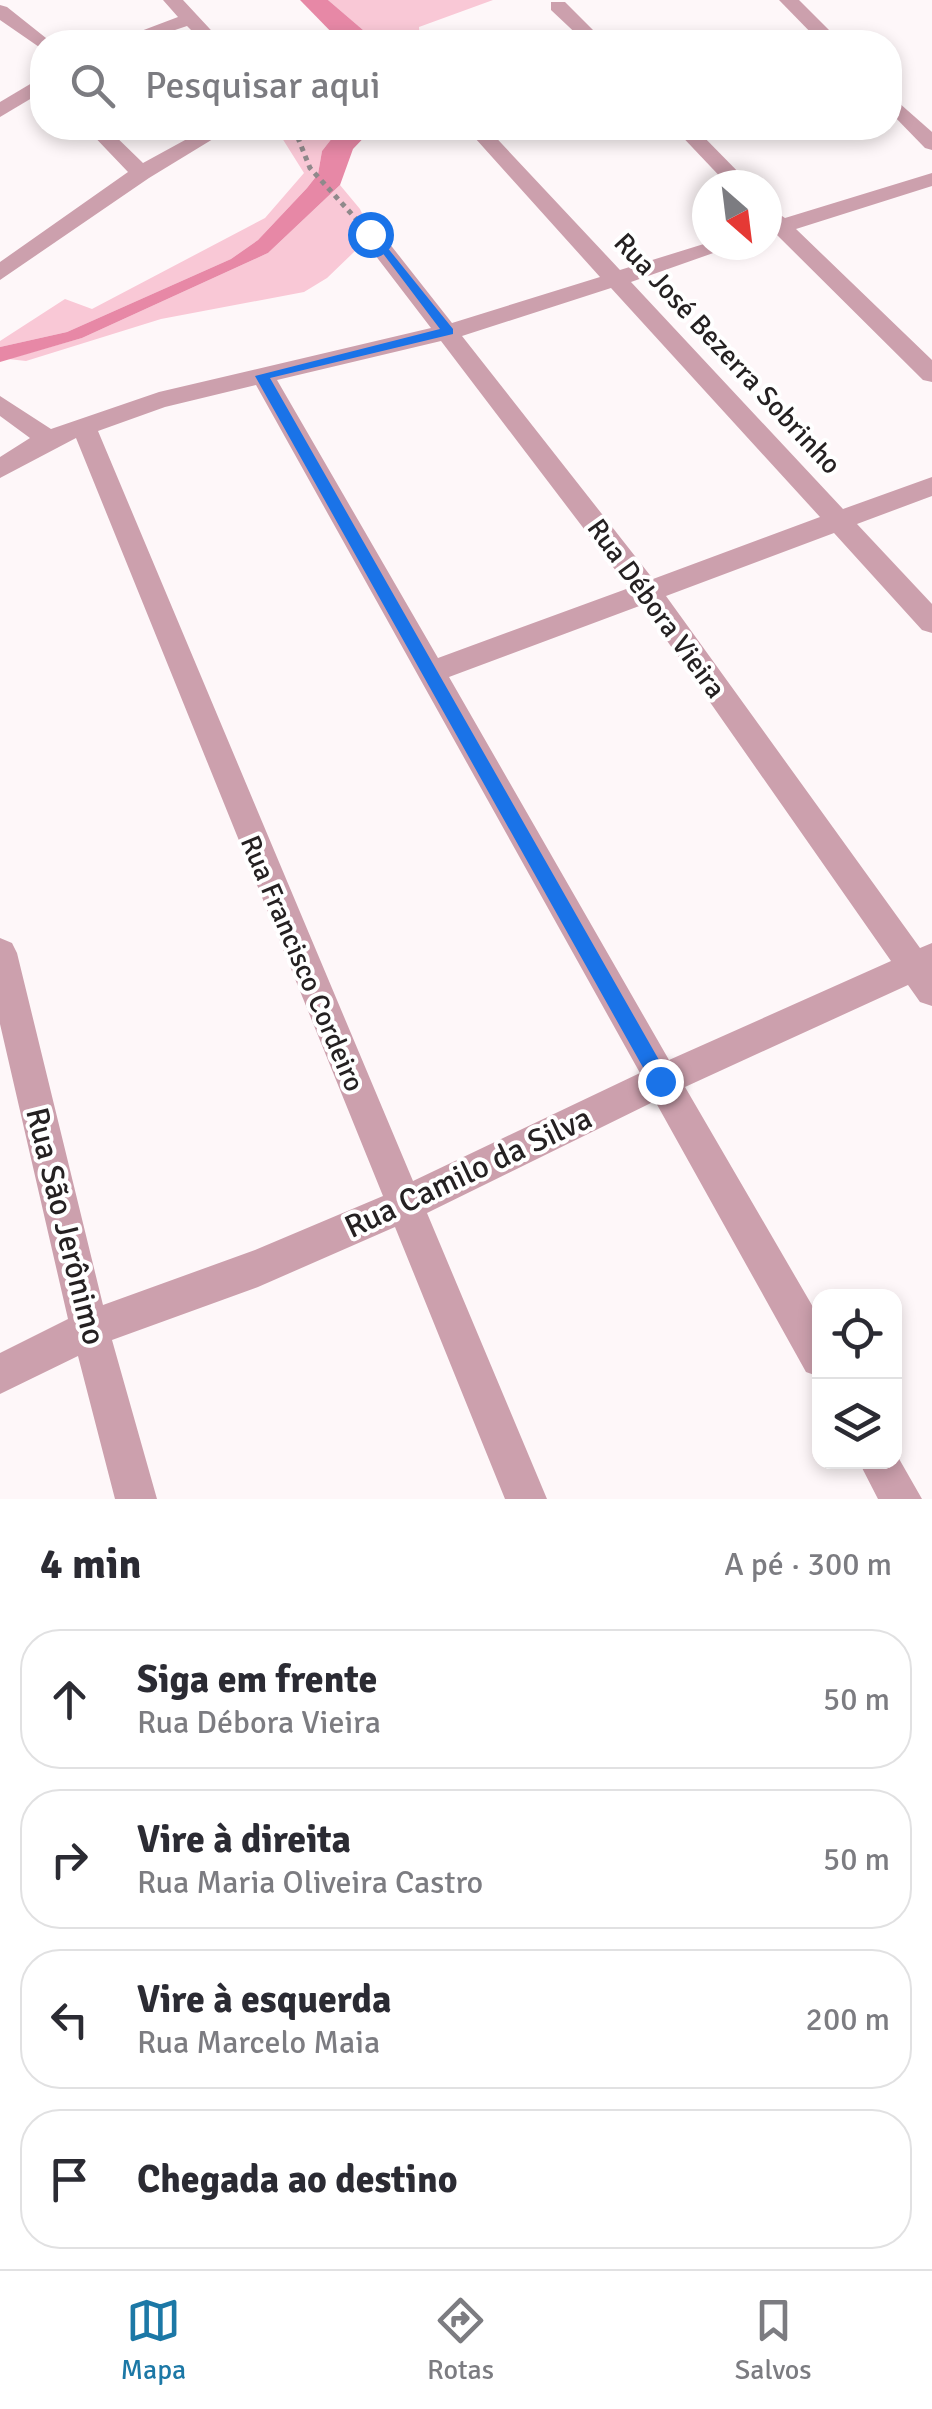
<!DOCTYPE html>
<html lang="pt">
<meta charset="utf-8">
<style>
body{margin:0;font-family:Signika,sans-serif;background:#f7f7f7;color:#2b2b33}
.controls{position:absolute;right:30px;bottom:30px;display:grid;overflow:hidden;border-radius:20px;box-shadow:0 5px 15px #0003}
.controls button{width:90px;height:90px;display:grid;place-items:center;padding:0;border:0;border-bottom:2px solid #e1e1e2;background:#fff;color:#2b2b33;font:50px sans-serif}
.compass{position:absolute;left:692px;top:170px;width:90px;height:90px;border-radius:50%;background:#fff;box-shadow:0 5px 15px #0003;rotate:152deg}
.stop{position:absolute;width:30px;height:30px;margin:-22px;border:8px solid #1a73e8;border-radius:50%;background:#fff}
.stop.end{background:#1a73e8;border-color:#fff;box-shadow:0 2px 10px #0008}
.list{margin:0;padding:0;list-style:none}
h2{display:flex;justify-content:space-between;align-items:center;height:130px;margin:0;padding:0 40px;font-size:42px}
h2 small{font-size:32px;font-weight:400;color:#7c7c81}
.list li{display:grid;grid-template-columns:65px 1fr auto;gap:30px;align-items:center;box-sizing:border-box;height:140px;margin:0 20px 20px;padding:0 20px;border:2px solid #e1e1e2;border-radius:40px}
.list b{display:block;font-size:38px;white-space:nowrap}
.list p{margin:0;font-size:32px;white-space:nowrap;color:#7c7c81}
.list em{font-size:32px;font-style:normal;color:#7c7c81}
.icon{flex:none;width:55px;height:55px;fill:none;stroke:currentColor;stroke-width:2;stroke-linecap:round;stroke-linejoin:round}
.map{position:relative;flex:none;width:932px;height:1499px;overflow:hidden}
.search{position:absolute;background:#fff;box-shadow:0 5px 15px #0003;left:30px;right:30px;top:30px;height:110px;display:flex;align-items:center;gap:25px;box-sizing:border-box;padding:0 35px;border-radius:40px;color:#7c7c81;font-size:38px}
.sheet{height:770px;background:#fff}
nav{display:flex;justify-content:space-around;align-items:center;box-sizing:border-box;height:140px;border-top:2px solid #e1e1e2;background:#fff;font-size:28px;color:#7c7c81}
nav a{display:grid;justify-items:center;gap:5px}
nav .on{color:#1c78a6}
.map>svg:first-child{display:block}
.green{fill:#f9c8d6}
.water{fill:#e788a6}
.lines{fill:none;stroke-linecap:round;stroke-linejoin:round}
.path{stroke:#8f898b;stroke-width:5;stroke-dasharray:5 5;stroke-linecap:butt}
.street{fill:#cca0ad;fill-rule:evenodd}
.route{fill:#1a73e8}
.labels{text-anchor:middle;stroke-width:8;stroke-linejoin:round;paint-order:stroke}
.street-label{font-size:28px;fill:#252122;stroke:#fff}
.near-street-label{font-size:32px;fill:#252122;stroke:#fff}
</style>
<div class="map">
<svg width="932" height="1499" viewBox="0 0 932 1499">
<rect width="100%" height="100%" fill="#fef7f9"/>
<g class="green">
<polygon points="328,0 493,0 419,27 420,42 377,42"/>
<polygon points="307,128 340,128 322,151 318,174 307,188 258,240 231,259 67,332 0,347 0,341 65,299 92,309 265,218 304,173 282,138"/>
<polygon points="340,185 360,209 369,229 354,252 327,278 304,292 161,319 26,361 8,359 82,338 268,253"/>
</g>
<g class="water">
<polygon points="300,0 328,0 377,42 341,42"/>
<polygon points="340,128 373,128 353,149 340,185 268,253 82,338 0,362 0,347 67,332 231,259 258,240 307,188 318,174 322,151"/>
</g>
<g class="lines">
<polyline class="path" points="294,128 310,168 357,220"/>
<g class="street">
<polygon points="163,0 183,0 222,42 203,42 187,26 139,42 112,42 178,17"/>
<polygon points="779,0 799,0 841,42 820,42"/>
<polygon points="551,2 565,2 605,42 585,42 551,10"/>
<polygon points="0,5 7,7 51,42 42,42 42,49 0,20"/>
<polygon points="42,77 42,92 0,117 0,102"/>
<polygon points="890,95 932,132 932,150 925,148 890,112"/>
<polygon points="86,128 107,128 143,163 207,128 231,128 149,178 0,280 0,262 128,172"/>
<path d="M466 128H487L620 270 707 243 736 245 631 282 843 509 932 477V496L857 524 932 604V633L922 630 834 533 666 596 920 948 932 943V1006L920 1002 908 985 685 1087 820 1319V1377L806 1372 655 1101 427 1213 547 1499H505L395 1227 258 1287 112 1340 157 1499H115L78 1356 0 1394V1353L68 1319 0 1024V938L12 943 17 953 103 1305 255 1250 383 1196 76 438 0 478V457L30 438 0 416V396L51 429 159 392 431 328 359 234 370 227 378 229 452 323 600 277ZM611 288 820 517 653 579 462 336ZM441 341 629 588 438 658 277 380ZM256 385 640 1073 413 1181 98 431 165 407ZM642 605 891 961 669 1060 449 677Z"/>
<polygon points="674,128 695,128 751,185 728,185"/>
<polygon points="932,173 932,186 796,229 932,360 932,382 923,380 777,235 767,237 767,206 785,218"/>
<polygon points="894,1450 922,1499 878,1499 859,1462 894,1462"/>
</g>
</g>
<polygon class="route" points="366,231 374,231 453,329 453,334 270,378 667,1074 670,1081 660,1090 654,1087 255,376 440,329"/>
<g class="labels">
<g class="street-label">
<text transform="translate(728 353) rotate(47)" y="10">Rua José Bezerra Sobrinho</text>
<text transform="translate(657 608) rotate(54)" y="10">Rua Débora Vieira</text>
<text transform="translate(303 963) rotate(67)" y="10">Rua Francisco Cordeiro</text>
</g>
<g class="near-street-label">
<text transform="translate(468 1172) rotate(-25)" y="11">Rua Camilo da Silva</text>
<text transform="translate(66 1226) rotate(76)" y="11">Rua São Jerônimo</text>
</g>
</g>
</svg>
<div class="controls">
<button><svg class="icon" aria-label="locate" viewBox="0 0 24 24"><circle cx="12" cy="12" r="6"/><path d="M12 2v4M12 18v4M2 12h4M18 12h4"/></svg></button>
<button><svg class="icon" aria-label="layers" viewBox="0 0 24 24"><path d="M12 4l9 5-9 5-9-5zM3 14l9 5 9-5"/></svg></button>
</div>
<svg class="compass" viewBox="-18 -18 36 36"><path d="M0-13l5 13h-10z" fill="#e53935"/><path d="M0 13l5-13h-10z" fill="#7c7c81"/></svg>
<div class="stop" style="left:370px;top:234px"></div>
<div class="stop end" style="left:660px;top:1081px"></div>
<div class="search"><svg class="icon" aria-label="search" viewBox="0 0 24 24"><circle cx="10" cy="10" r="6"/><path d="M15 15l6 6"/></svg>Pesquisar aqui</div>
</div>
<section class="sheet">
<h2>4 min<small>A pé · 300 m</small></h2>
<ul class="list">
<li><svg class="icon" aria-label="ahead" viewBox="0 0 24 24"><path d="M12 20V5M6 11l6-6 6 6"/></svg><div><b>Siga em frente</b><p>Rua Débora Vieira</p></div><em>50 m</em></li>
<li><svg class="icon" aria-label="right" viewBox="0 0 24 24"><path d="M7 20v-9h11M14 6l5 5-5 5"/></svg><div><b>Vire à direita</b><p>Rua Maria Oliveira Castro</p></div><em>50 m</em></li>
<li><svg class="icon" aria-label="left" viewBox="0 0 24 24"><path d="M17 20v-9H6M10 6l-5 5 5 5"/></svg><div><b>Vire à esquerda</b><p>Rua Marcelo Maia</p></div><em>200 m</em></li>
<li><svg class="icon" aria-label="arrive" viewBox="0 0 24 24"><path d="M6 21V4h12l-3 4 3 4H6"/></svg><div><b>Chegada ao destino</b></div></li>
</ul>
</section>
<nav>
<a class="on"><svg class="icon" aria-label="map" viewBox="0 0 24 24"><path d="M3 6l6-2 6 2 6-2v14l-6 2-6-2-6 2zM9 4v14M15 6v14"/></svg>Mapa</a>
<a><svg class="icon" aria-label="directions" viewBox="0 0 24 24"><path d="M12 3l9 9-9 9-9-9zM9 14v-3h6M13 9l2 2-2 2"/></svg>Rotas</a>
<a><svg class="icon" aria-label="saved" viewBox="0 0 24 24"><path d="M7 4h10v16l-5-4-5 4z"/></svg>Salvos</a>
</nav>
